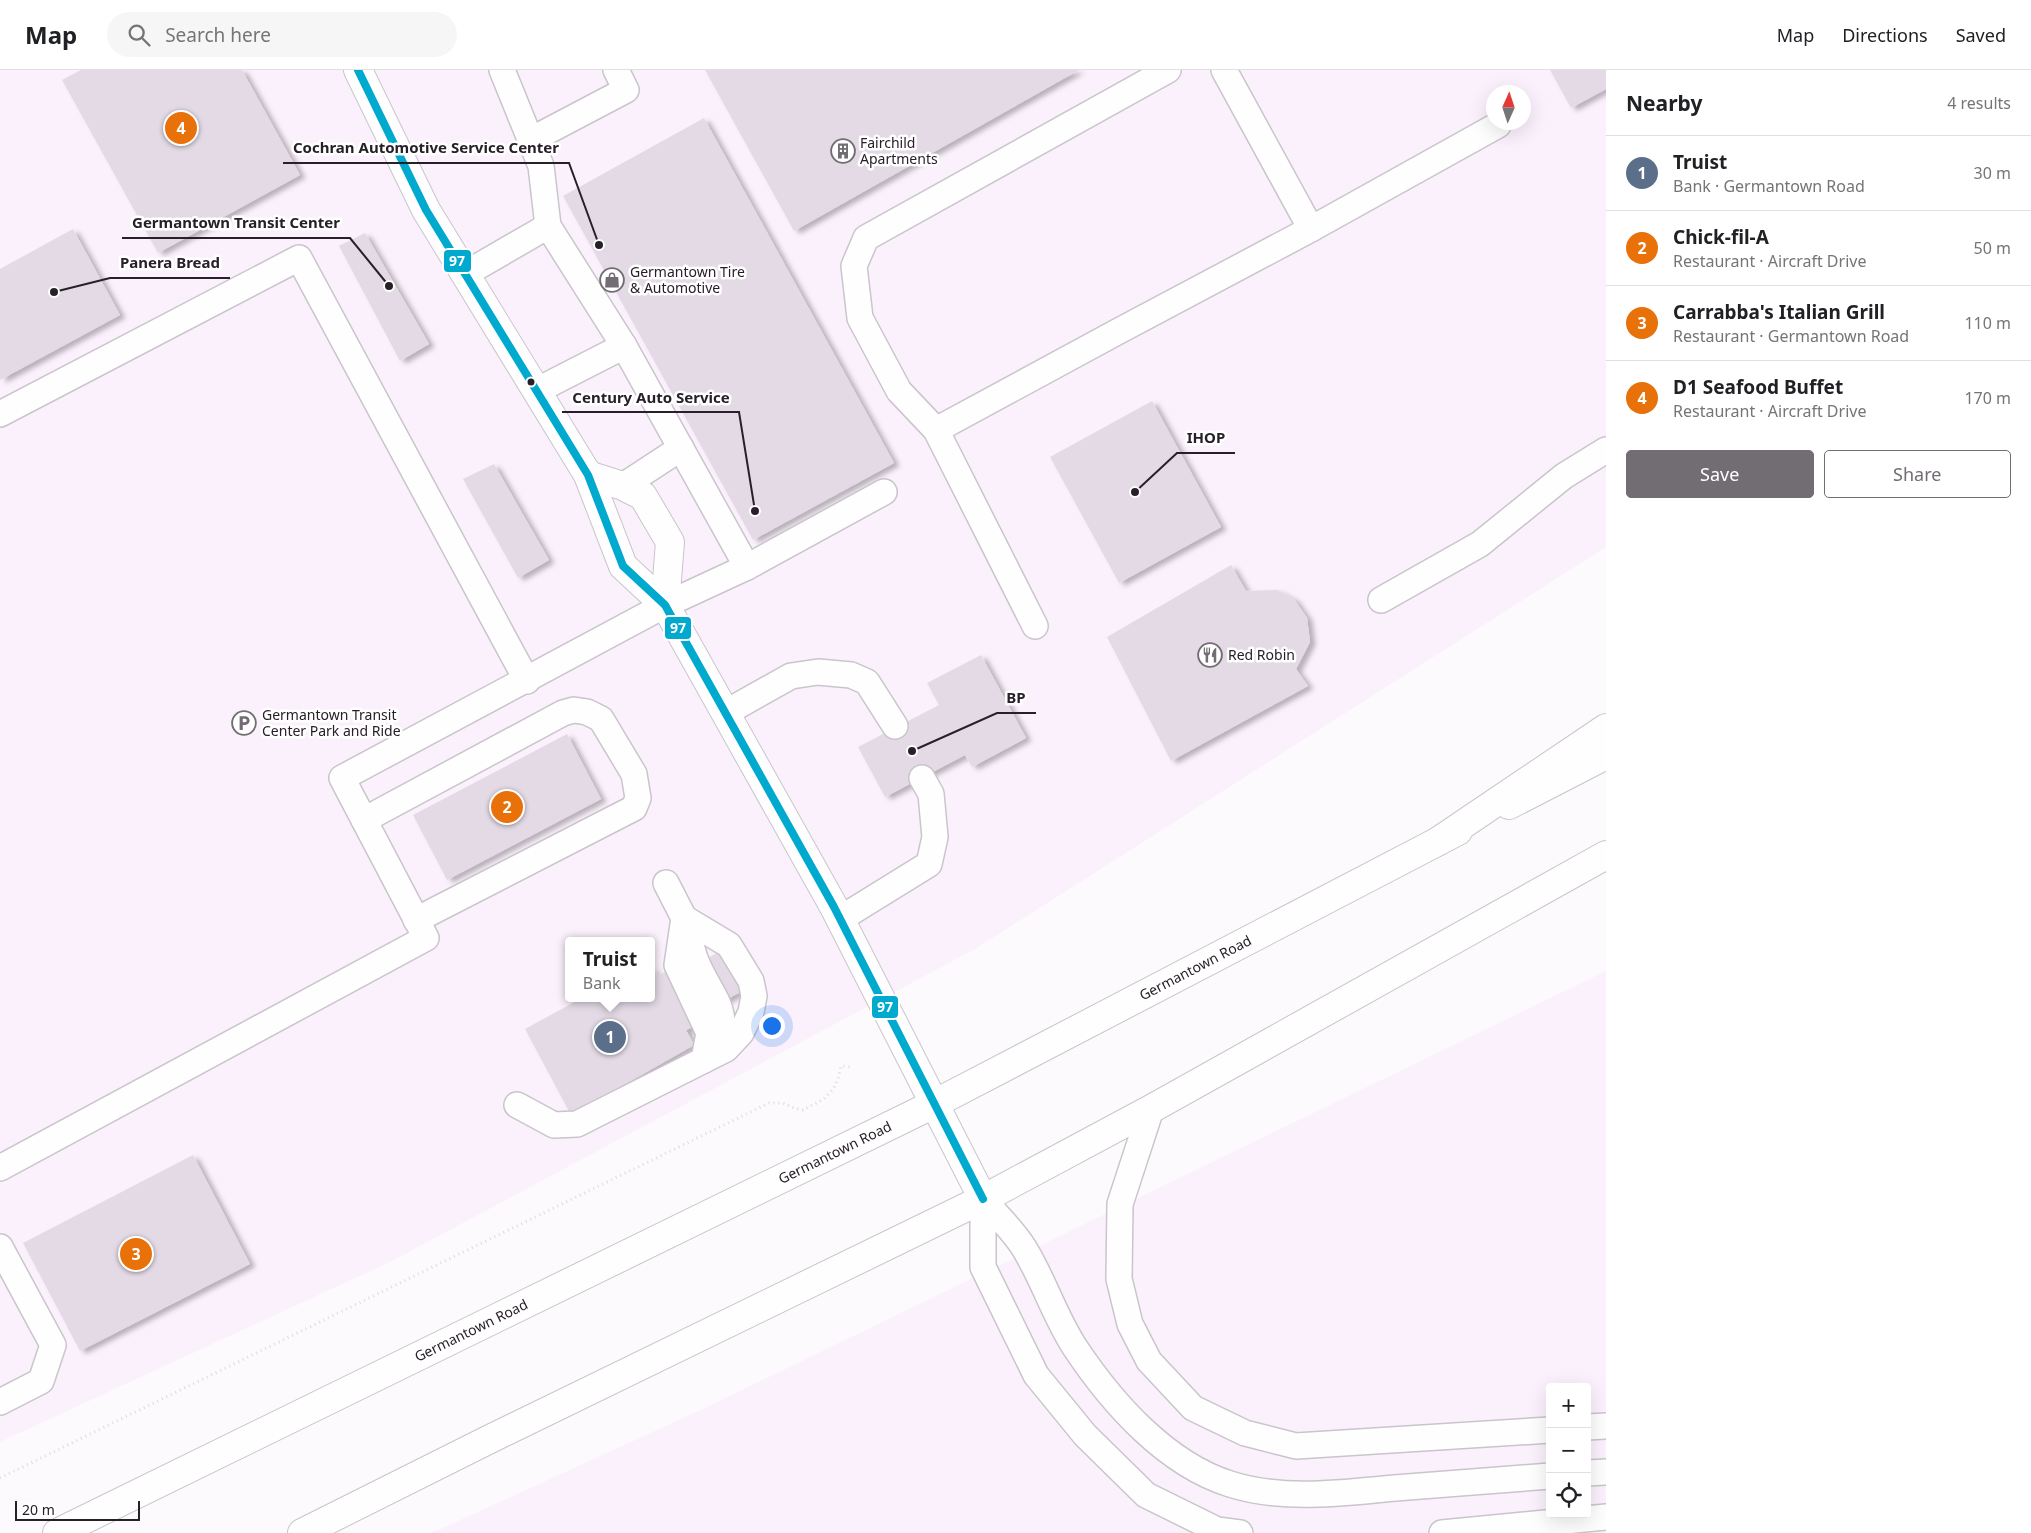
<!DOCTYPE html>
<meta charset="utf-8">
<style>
body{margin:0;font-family:"Noto Sans",sans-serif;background:#f6f6f6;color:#202124}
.controls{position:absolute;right:15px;bottom:15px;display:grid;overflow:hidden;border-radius:5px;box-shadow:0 5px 20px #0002}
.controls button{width:45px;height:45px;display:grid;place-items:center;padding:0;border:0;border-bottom:1px solid #e0e0e0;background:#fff;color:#202124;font:25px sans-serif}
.compass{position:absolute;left:1486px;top:15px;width:45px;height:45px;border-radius:50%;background:#fff;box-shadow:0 5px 20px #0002;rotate:3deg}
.scale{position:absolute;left:15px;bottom:12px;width:125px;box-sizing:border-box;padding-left:5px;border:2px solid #282029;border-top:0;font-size:14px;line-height:18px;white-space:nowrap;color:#282029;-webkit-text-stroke:4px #fff;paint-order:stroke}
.you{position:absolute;left:771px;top:955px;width:18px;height:18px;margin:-12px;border:4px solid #fff;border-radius:50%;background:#1a73e8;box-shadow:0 0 0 8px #1a73e833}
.badge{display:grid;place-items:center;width:32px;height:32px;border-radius:50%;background:#726c73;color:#fff;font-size:16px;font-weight:700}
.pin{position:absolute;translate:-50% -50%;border:2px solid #fff;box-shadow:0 1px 5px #0006}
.popup{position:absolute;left:565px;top:867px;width:90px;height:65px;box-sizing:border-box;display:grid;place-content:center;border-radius:5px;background:#fff;filter:drop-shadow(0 1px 4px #0005);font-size:16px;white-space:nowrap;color:#757577}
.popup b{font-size:19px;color:#202124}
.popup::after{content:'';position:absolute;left:50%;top:100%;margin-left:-10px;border:10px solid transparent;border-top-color:#fff}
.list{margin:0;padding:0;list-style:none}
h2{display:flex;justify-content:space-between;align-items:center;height:65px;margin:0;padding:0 20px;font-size:21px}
h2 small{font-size:16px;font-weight:400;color:#757577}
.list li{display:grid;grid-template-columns:32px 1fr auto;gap:15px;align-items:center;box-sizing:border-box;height:75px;padding:0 20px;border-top:1px solid #e0e0e0}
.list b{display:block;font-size:19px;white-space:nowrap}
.list p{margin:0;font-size:16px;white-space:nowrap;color:#757577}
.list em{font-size:16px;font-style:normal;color:#757577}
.actions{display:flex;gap:10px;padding:15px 20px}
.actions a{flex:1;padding:11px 0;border:1px solid #726c73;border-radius:5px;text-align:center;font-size:18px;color:#726c73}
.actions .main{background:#726c73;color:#fff}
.icon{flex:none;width:28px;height:28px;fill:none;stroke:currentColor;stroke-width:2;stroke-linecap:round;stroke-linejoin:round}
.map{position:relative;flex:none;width:1606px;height:1463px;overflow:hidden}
header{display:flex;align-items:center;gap:30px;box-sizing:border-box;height:70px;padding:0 25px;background:#fff;border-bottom:1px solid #e0e0e0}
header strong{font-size:24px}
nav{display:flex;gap:28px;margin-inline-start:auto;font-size:18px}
.search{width:350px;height:45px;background:#f6f6f6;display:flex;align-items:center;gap:12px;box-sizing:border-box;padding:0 18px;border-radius:28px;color:#757577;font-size:19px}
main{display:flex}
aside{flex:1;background:#fff}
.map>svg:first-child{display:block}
.built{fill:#fbf1fc;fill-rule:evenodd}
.building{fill:#e3dae5;filter:url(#shadow)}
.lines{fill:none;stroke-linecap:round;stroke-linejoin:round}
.service-casing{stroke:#c9c5cb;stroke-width:28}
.tertiary-casing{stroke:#c9c5cb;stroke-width:30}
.primary-casing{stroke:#c9c5cb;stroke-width:30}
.motorway-casing{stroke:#c9c5cb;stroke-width:30}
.path{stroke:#dcdbdc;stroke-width:3;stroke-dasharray:1 4;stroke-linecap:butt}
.service{stroke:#fffeff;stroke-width:25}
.tertiary{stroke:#fffeff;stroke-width:28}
.primary{stroke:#fffeff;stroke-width:28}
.motorway{stroke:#fffeff;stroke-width:28}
.bus-1-casing{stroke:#fff;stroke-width:11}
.bus-1{stroke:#00a9ce;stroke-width:8}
.bus-dot{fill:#282029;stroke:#fff;stroke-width:2}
.labels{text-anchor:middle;stroke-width:5;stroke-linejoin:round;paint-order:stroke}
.poi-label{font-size:14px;fill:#282029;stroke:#fff;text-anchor:start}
.street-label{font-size:14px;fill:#282029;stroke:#fff}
.leader{fill:none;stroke:#282029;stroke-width:2}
.callout-dot{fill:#282029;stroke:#fff;stroke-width:2}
.callout-label{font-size:15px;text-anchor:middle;font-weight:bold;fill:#282029;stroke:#fff;stroke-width:5;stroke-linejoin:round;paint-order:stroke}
.line-badge{stroke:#fff;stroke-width:2}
.badge-label{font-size:14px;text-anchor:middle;font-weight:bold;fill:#fff}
</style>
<header>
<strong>Map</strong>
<div class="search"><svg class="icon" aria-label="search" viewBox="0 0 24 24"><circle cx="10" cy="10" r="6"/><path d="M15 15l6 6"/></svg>Search here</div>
<nav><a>Map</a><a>Directions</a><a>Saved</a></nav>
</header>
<main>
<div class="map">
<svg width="1606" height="1463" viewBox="0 0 1606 1463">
<defs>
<filter id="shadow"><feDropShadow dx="5.5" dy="3" stdDeviation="2.5" flood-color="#0004"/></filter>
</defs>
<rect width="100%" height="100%" fill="#fcfafd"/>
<g class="built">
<path d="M0 0H1606V477L975 879 390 1192 0 1372ZM1494 22H1524V52H1494ZM569 871H651V928H569Z"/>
<path d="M1606 901V1463H432L707 1337ZM1550 1317H1587V1444H1550Z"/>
</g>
<g class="building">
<polygon points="81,0 242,0 300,105 158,183 62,10"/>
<polygon points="705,0 1079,0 794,161"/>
<polygon points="1550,0 1606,0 1606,19 1571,38"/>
<polygon points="704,48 894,393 753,470 563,126"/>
<polygon points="73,159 120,245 0,310 0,199"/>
<polygon points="365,163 429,274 400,291 339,176"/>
<polygon points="1152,331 1221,457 1119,513 1050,387"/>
<polygon points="494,394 549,490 518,508 463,409"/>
<polygon points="1231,495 1246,521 1277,520 1294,529 1307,548 1310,572 1296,599 1308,616 1171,691 1107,567"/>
<polygon points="981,585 1026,668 972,697 965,685 885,727 858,677 939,635 927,613"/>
<polygon points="567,664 601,729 447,810 413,745"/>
<polygon points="721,881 744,920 693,948 697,955 686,960 694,975 571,1045 525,959 582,928 651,928 651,896 657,906 667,901 670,907"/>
<polygon points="193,1085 250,1194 80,1281 23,1173"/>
</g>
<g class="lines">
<g class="service-casing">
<g id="service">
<polyline points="502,0 541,96 548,156 624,276 747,497"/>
<polyline points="1224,0 1311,159"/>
<polyline points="531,70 626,20 616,0"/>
<polyline points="465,204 548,156"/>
<polyline points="536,321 624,276"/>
<polyline points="0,344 299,188 527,611"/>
<polyline points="936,360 899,321 860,248 854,196 866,168 1168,0"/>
<polyline points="623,416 681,378"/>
<polyline points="1381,530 1480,474 1564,406 1606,380"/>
<polyline points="1035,556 936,360 1117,262 1311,159 1498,55"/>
<polyline points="725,643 791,606 818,602 851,605 867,612 895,656"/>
<polyline points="364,750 563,643 574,640 587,642 601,649 634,704 638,728 634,738 416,850"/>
<polyline points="684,848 729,875 751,911 754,926 751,942 741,963 726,979 704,990"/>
<polyline points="840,849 929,794 935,767 931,724 922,708"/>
<path d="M686 858C690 869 692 881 696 891 709 925 738 945 710 982"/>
<polyline points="517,1035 554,1055 577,1054 704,990 709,963 677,895 684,848 666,813"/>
<polyline points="1151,1039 1120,1134 1119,1209 1130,1254 1149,1291 1193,1338 1245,1363 1296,1376 1550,1360"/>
<polyline points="0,1098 426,868 342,708 665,535 747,497 884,422"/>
<path d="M983 1129C996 1145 1013 1160 1024 1178 1044 1210 1055 1248 1076 1279 1112 1333 1166 1394 1230 1414 1283 1431 1341 1423 1395 1418 1447 1414 1498 1410 1550 1406"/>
<polyline points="983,1129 983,1197 1036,1305 1085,1365 1146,1425 1217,1460 1240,1463"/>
<polyline points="0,1177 53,1275 41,1311 0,1332"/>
<polyline points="1587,1357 1606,1356"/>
<polyline points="1587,1403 1606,1402"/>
<polyline points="1442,1463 1606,1447"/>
</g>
</g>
<g class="tertiary-casing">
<g id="tertiary">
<polyline points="358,0 426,140 588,405 623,496 665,535 834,837 983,1129"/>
<polyline points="588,405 623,416 643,426 670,472 665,535"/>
</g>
</g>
<g class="primary-casing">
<g id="primary">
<polyline points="1509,735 1606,685"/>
<path id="s1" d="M57 1463 934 1034 1458 761"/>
<polyline points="302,1463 492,1368 983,1129 1151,1039 1606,785"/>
</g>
</g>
<g class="motorway-casing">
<polyline id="motorway" points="1437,772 1606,658"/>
</g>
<polyline class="path" points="0,1408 769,1033 783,1033 794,1038 803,1040 824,1029 833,1019 838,1009 841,996 851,997"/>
<use href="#service" class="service"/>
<use href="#tertiary" class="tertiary"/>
<use href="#primary" class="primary"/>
<use href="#motorway" class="motorway"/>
<g class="bus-1-casing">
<polyline id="bus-1" points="358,0 426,140 588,405 623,496 665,535 834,837 983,1129"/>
</g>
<use href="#bus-1" class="bus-1"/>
</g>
<defs>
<g id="building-ring" transform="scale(1.25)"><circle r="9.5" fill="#fff" stroke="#726c73" stroke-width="1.5"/><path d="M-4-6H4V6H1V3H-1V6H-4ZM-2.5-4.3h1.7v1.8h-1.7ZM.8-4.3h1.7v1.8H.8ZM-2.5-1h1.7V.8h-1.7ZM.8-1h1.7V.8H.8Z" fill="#726c73"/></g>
<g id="shop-ring" transform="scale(1.25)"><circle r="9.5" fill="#fff" stroke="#726c73" stroke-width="1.5"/><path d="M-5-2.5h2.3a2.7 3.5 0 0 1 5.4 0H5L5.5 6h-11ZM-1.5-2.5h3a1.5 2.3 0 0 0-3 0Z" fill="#726c73"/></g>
<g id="restaurant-ring" transform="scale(1.25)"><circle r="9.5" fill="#fff" stroke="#726c73" stroke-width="1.5"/><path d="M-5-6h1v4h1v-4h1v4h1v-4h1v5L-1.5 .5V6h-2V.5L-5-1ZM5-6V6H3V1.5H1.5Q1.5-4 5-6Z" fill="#726c73"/></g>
<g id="parking-ring" transform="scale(1.25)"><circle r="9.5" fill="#fff" stroke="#726c73" stroke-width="1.5"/><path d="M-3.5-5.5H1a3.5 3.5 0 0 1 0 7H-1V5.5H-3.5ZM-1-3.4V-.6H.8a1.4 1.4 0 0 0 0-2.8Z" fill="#726c73"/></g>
</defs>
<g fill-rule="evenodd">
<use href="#building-ring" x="843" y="81"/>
<use href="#shop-ring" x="612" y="210"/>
<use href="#restaurant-ring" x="1210" y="585"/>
<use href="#parking-ring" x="244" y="653"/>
</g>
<circle class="bus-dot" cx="531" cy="312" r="4.5"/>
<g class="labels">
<g class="poi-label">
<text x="860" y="78">Fairchild<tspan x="860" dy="16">Apartments</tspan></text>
<text x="630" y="207">Germantown Tire<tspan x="630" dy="16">&amp; Automotive</tspan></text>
<text x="1228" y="590">Red Robin</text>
<text x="262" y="650">Germantown Transit<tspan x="262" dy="16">Center Park and Ride</tspan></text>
</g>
<g class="street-label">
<text dy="5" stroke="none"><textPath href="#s1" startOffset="1271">Germantown Road</textPath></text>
<text dy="5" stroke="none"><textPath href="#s1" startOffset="866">Germantown Road</textPath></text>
<text dy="5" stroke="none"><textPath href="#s1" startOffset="461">Germantown Road</textPath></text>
</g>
</g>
<path class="leader" d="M599 175L569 93H283M389 216L350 168H122M54 222L110 208H230M755 441L739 342H562M1135 422L1177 383H1235M912 681L997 643H1036"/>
<g class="callout-dot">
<circle cx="599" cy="175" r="5"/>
<circle cx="389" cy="216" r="5"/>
<circle cx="54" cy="222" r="5"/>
<circle cx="755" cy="441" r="5"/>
<circle cx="1135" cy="422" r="5"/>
<circle cx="912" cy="681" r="5"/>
</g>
<g class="callout-label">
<text x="426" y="83">Cochran Automotive Service Center</text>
<text x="236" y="158">Germantown Transit Center</text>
<text x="170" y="198">Panera Bread</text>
<text x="651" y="333">Century Auto Service</text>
<text x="1206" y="373">IHOP</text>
<text x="1016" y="633">BP</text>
</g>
<g class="line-badge">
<rect x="443" y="179" width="29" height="24" rx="5" fill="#00a9ce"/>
<rect x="664" y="546" width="28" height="24" rx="5" fill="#00a9ce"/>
<rect x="871" y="925" width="28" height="24" rx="5" fill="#00a9ce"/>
</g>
<g class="badge-label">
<text x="457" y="196">97</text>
<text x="678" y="563">97</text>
<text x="885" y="942">97</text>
</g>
</svg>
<div class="controls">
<button>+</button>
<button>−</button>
<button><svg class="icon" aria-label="locate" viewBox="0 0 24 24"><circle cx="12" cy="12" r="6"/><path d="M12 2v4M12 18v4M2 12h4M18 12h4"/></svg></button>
</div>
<svg class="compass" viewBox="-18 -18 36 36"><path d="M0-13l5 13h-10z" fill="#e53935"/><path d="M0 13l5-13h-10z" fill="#757577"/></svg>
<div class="scale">20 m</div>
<div class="you"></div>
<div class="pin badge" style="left:610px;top:967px;background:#5c6f8a">1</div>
<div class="popup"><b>Truist</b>Bank</div>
<div class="pin badge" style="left:507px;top:737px;background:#e8710a">2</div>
<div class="pin badge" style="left:136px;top:1184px;background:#e8710a">3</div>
<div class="pin badge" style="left:181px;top:58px;background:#e8710a">4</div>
</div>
<aside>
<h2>Nearby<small>4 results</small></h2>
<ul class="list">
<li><span class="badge" style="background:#5c6f8a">1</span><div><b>Truist</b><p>Bank · Germantown Road</p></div><em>30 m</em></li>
<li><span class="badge" style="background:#e8710a">2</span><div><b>Chick-fil-A</b><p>Restaurant · Aircraft Drive</p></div><em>50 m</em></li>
<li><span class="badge" style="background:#e8710a">3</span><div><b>Carrabba's Italian Grill</b><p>Restaurant · Germantown Road</p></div><em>110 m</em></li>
<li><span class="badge" style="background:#e8710a">4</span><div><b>D1 Seafood Buffet</b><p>Restaurant · Aircraft Drive</p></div><em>170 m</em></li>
</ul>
<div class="actions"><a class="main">Save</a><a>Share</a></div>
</aside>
</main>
